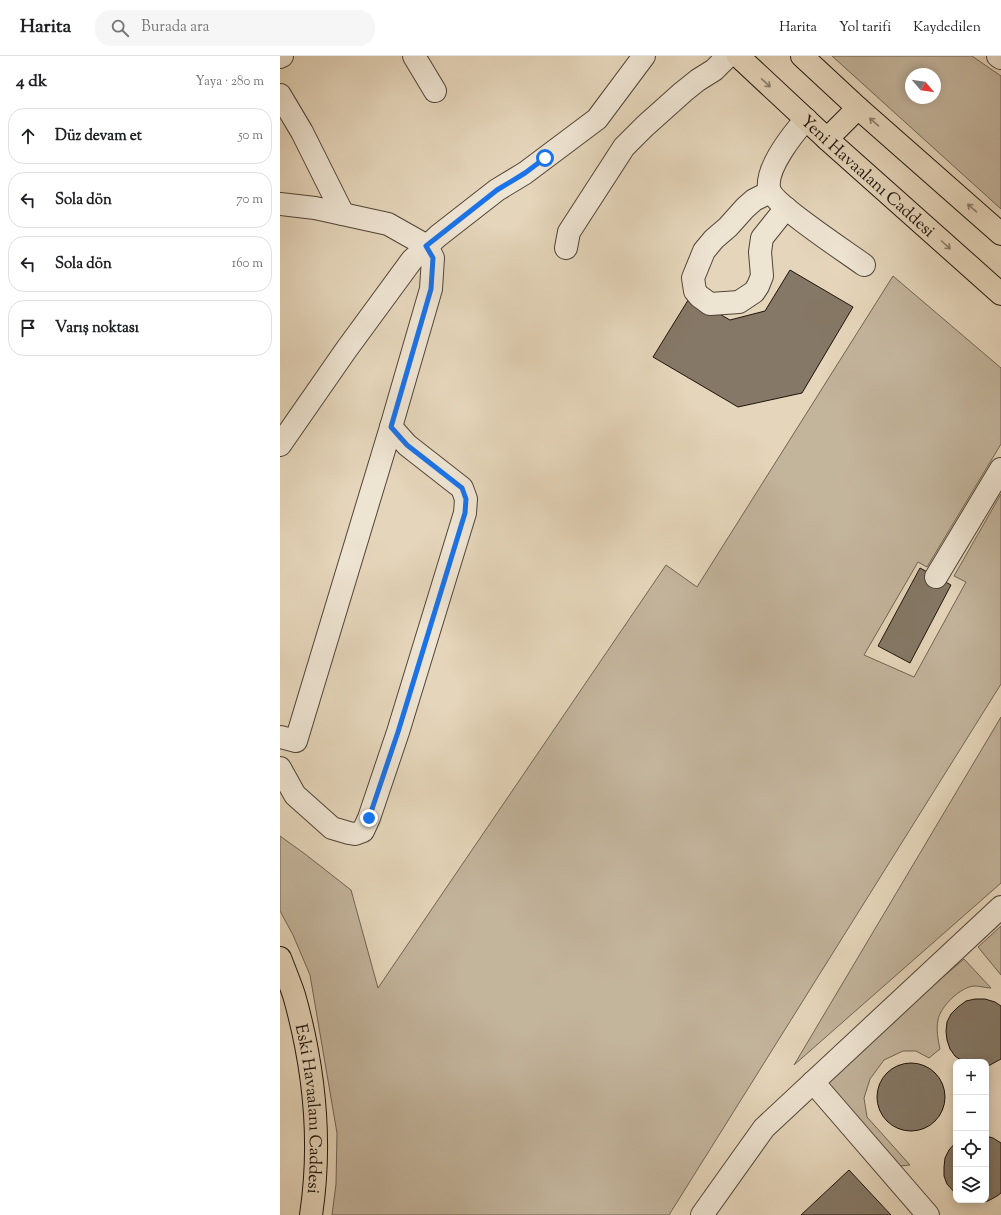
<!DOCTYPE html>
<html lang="tr">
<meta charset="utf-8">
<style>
body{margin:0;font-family:"Sorts Mill Goudy",serif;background:#f6f6f6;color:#202124}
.controls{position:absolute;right:12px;bottom:12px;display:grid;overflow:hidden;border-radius:8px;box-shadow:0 2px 10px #0003}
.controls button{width:36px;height:36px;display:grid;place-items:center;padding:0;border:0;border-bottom:1px solid #e0e0e0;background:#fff;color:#202124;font:20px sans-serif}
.compass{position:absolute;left:625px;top:12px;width:36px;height:36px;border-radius:50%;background:#fff;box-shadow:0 2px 10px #0003;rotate:119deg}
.stop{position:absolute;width:12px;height:12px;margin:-9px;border:3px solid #1a73e8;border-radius:50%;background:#fff}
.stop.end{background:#1a73e8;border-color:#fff;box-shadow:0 1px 4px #0008}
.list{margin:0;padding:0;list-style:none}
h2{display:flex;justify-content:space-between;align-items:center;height:52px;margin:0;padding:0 16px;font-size:17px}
h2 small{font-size:13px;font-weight:400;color:#757577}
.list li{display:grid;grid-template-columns:26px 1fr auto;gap:12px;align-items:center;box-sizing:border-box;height:56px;margin:0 8px 8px;padding:0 8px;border:1px solid #e0e0e0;border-radius:16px}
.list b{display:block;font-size:15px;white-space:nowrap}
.list em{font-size:13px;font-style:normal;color:#757577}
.icon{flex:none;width:22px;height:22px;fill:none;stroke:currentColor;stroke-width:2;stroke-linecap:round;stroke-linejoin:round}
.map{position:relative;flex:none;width:721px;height:1159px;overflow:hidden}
header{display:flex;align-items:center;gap:24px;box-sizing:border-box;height:56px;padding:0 20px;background:#fff;border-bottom:1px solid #e0e0e0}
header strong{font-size:19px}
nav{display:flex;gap:22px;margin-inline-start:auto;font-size:14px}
.search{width:280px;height:36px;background:#f6f6f6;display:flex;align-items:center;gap:10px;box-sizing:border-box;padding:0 14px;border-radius:16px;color:#757577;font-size:15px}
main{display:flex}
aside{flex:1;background:#fff}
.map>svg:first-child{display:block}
.green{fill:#c3b49c;stroke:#706454;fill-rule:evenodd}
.building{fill:#857866;stroke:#1e140c}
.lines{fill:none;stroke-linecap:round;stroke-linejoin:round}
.minor-casing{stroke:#504438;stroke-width:24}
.major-casing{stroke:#1e140c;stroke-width:24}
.highway-casing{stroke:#1e140c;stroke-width:24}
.minor{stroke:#eee4d2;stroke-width:22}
.major{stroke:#e5d5ba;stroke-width:22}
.highway{stroke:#e5d5ba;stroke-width:22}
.oneway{stroke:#8b7e6c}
.route{stroke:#1a73e8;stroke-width:5}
.labels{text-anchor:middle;stroke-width:3.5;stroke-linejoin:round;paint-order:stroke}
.street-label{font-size:17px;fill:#1e140c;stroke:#eee4d2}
</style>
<header>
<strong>Harita</strong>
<div class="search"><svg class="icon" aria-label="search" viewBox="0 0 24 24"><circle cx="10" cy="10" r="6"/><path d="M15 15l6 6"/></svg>Burada ara</div>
<nav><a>Harita</a><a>Yol tarifi</a><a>Kaydedilen</a></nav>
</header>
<main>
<aside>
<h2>4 dk<small>Yaya · 280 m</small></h2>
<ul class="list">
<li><svg class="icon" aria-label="ahead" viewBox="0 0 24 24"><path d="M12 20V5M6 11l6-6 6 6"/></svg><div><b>Düz devam et</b></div><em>50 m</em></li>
<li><svg class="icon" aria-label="left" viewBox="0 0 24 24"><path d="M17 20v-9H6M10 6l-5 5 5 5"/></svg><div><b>Sola dön</b></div><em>70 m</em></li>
<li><svg class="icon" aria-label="left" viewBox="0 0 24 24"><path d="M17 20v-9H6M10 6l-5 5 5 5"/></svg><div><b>Sola dön</b></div><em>160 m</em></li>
<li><svg class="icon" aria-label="arrive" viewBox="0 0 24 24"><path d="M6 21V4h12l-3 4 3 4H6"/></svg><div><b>Varış noktası</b></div></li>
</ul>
</aside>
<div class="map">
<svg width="721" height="1159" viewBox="0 0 721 1159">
<rect width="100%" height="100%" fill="#e5d5ba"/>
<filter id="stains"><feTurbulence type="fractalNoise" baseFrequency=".005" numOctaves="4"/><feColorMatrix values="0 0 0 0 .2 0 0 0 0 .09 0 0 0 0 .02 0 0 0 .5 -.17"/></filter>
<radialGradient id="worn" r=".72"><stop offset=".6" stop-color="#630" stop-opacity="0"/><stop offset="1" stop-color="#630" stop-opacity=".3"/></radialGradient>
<g class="green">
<path d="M552 0H692L721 20V153ZM631 18H655V42H631Z"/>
<polygon points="613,220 721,312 721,388 647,511 638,506 584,599 634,621 686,526 674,520 721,438 721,628 389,1159 52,1159 56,1128 57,1077 30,919 13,879 0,855 0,780 25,798 71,834 98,932 386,509 417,531"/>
<polygon points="721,661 721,827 514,1009"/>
<polygon points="721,870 721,919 698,891"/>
<path d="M684 903 711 932C706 932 700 930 695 930 681 930 660 951 658 964 656 974 658 983 660 993L649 1002 636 995H623L604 1004 590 1023 584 1042 587 1061 630 1109 610 1111 550 1047 546 1021Z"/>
</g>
<g class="building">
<polygon points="510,214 573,251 522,337 458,351 373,301 410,241 450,264 485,255"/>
<polygon points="640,512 671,529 630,607 598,590"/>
<polygon points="695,943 705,943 715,946 721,950 721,1003 710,1009 706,1010 706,1006 682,1005 675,1000 670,993 667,984 666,975 667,966 671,958 678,951 686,945"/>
<circle cx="631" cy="1041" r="34"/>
<polygon points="706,1080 713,1082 721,1087 721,1137 717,1140 708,1145 698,1146 688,1145 685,1144 706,1144"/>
<polygon points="676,1086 676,1138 667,1128 664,1120 664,1111 665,1102 669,1094"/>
<polygon points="569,1114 611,1159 521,1159"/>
</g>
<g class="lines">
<g class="minor-casing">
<g id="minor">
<polyline points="134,0 155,35"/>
<polyline points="718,0 721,2"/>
<polyline points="0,1 2,0"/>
<polyline points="0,39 22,76 63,158"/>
<path d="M526 63C513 78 486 111 489 132 492 148 568 197 584 209"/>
<polyline points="490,136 474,144 465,152 448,171 434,183 424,195 413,222 415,235 419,240 430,248 459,246 474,236 478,230 482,220 480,196 482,182 506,152"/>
<polyline points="0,148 35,152 108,168 147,190 153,202 151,233 111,371 16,685 0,681"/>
<polyline points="286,192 289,176 344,91 365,70 403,36 418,24 434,14 448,0"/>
<polyline points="0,389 66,294 132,204 158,180 199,148 217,134 245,117 317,63 364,0"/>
<polyline points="656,521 721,413"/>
<polyline points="0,712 15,739 52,772 69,777 75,778 83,775 89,762 118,676 185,457 186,443 182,432 127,389 111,371"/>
<polyline points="533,1026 648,1159"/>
<polyline points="422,1159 484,1072 721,851"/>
</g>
</g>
<g class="major-casing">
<g id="major">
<path id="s1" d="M458 0 547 83 721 238"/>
<polyline points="522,0 578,52 721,178"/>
<polyline points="547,83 578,52"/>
</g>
</g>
<g class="highway-casing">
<g id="highway">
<path id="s2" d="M0 902C5 915 10 927 14 939 34 1010 42 1086 31 1159"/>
</g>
</g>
<use href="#minor" class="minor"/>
<use href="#major" class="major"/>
<use href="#highway" class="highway"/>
</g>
<defs><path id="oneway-shaft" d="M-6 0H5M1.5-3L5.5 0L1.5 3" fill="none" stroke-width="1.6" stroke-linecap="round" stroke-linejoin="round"/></defs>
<g class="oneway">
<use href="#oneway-shaft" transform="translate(486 27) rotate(43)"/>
<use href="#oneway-shaft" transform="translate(594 66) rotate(-139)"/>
<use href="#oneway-shaft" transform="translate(692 152) rotate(-139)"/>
<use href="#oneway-shaft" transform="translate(666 189) rotate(42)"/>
</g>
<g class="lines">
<polyline class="route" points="89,762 118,676 185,457 186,443 182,432 127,389 111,371 151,233 153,202 146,190 217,134 245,117 265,102"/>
</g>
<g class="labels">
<g class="street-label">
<text dy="6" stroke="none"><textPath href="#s1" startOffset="177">Yeni Havaalanı Caddesi</textPath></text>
<text dy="6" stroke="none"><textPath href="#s2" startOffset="155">Eski Havaalanı Caddesi</textPath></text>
</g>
</g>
<rect width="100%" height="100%" filter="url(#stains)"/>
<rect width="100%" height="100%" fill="url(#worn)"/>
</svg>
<div class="controls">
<button>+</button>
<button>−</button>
<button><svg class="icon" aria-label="locate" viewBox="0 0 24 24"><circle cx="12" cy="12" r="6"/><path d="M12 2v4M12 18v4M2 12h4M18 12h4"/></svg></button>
<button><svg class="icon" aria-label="layers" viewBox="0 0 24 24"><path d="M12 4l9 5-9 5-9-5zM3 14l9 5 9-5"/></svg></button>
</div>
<svg class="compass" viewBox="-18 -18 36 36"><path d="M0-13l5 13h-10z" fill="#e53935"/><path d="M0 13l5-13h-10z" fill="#757577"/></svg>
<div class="stop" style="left:265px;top:102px"></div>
<div class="stop end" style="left:89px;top:762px"></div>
</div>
</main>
